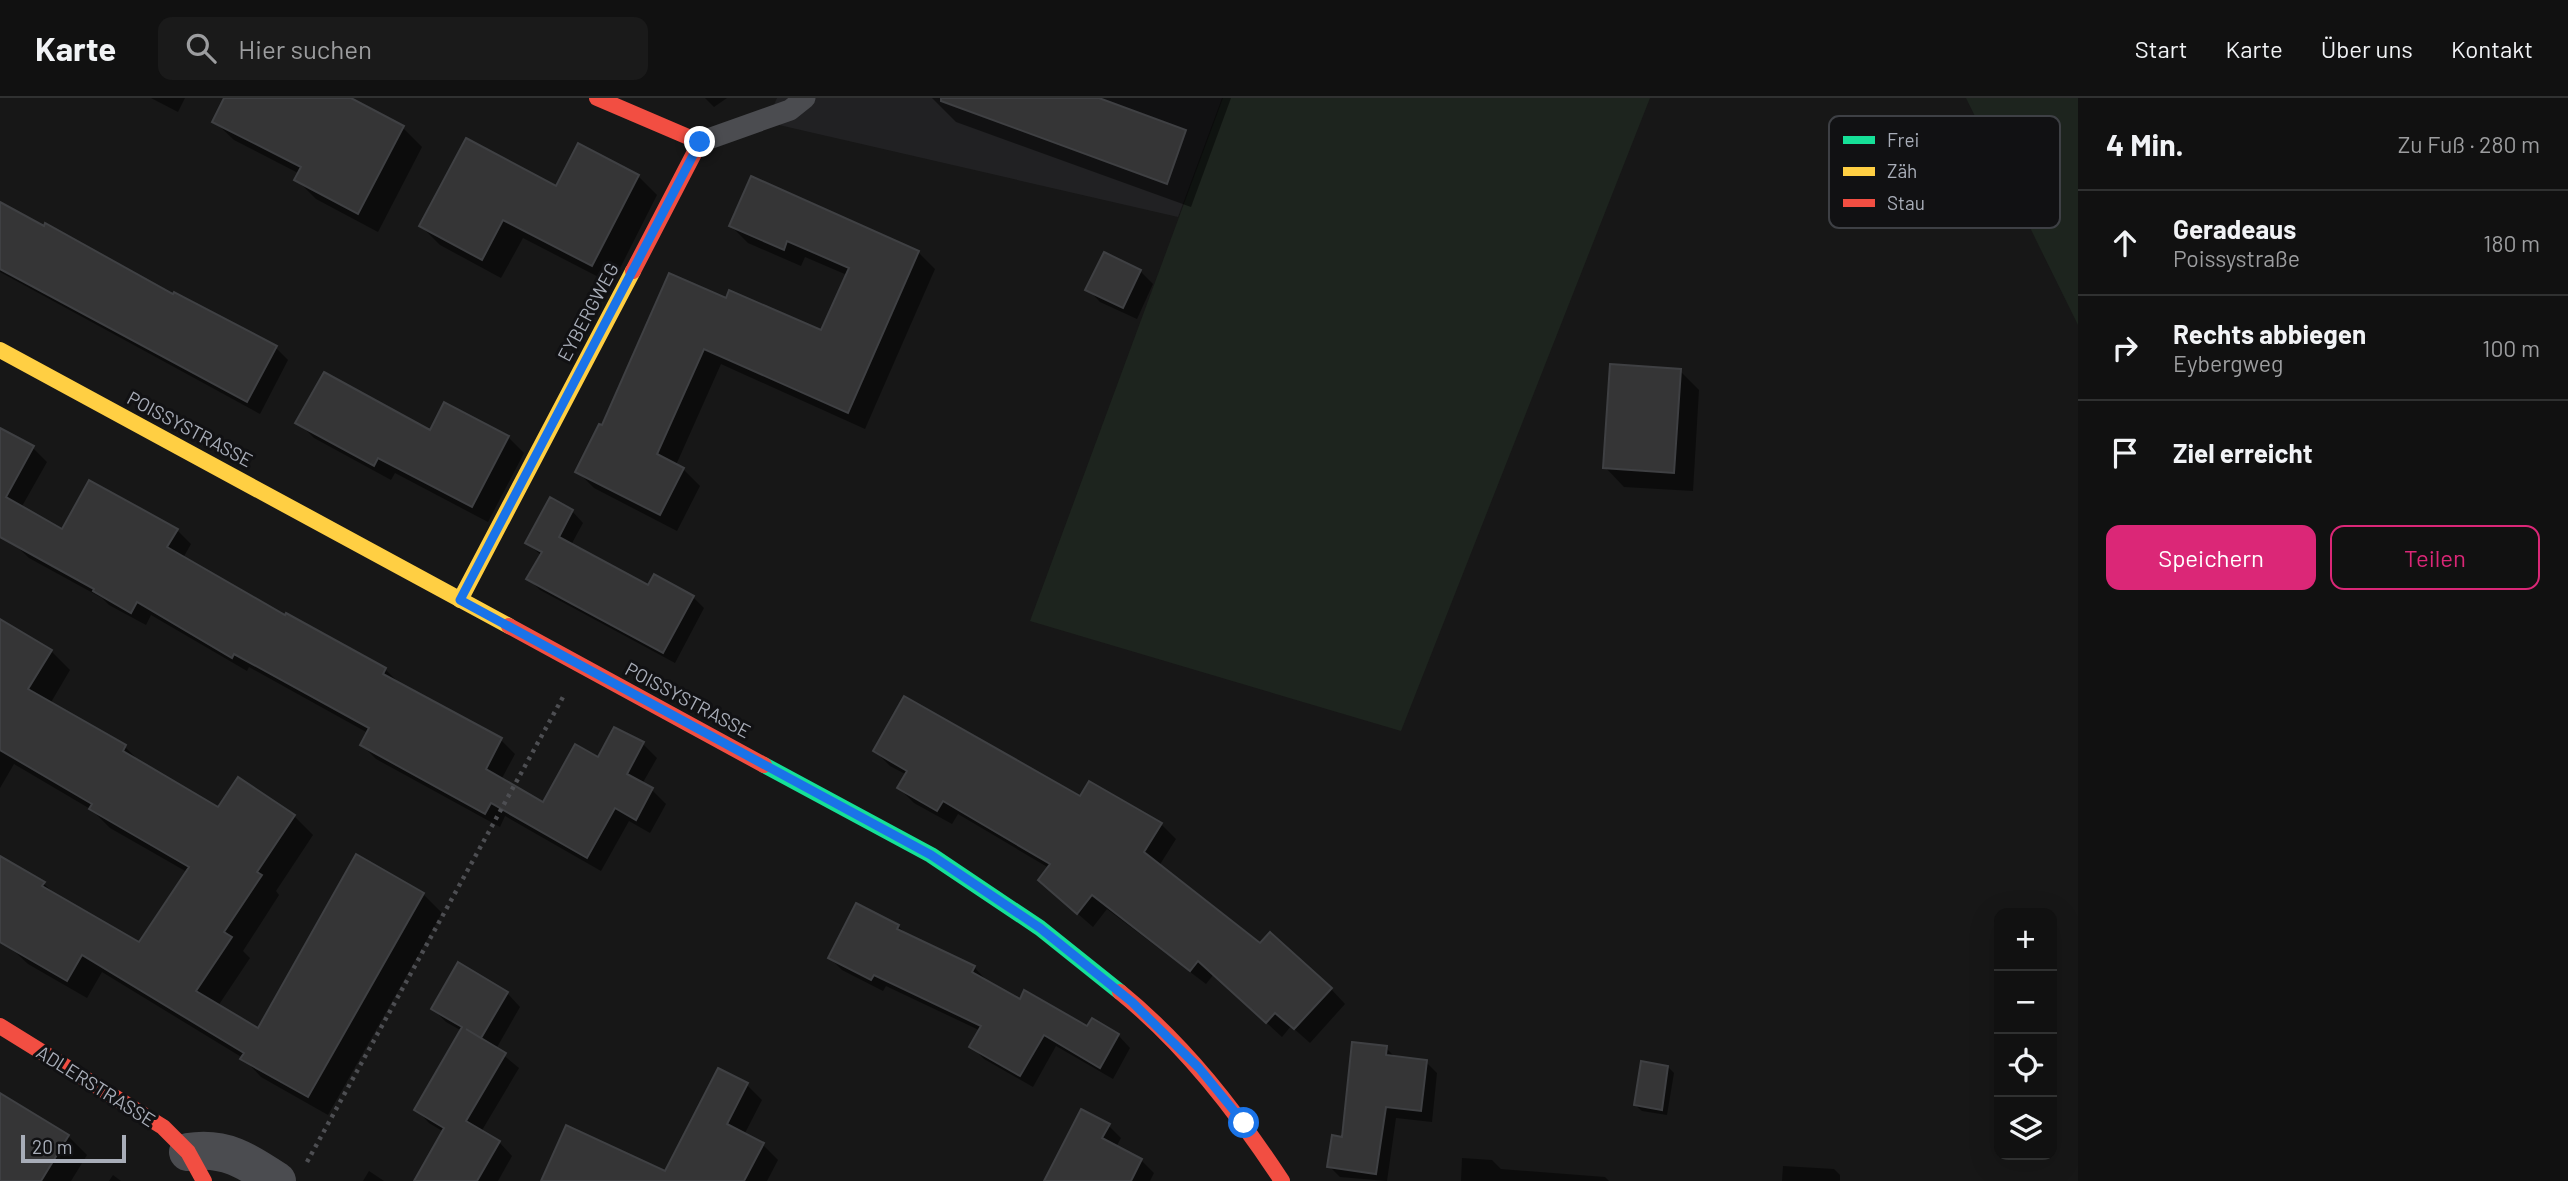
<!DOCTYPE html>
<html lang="de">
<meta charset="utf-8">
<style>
body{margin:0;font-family:Barlow,sans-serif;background:#1a1a1a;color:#f1f3f6}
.controls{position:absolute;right:21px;bottom:21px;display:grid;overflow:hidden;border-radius:14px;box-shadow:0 7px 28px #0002}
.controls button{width:63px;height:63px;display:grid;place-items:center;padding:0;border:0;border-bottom:2px solid #303131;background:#111;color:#f1f3f6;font:35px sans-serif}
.scale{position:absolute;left:21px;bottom:18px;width:105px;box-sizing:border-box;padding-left:7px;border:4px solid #a8adb8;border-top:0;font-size:19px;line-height:24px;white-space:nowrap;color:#a8adb8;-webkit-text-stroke:5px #111113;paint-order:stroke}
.stop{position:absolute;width:21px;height:21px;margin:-16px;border:5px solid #1a73e8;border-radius:50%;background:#fff}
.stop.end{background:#1a73e8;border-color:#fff;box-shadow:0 2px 7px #0008}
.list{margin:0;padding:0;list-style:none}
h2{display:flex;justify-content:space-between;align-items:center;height:91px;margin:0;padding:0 28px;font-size:30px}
h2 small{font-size:23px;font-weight:400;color:#9c9d9f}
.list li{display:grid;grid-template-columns:46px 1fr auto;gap:21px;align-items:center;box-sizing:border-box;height:105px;padding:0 28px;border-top:2px solid #303131}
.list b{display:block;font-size:26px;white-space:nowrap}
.list p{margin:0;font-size:23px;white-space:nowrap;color:#9c9d9f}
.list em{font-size:23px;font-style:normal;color:#9c9d9f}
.actions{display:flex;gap:14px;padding:21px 28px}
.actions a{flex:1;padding:16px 0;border:2px solid #db2777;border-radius:14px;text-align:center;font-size:24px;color:#db2777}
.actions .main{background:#db2777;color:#fff}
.icon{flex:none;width:38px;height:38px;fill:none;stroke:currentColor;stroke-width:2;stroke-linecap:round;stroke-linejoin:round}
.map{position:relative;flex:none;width:2078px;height:1083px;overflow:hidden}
header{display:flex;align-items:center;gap:42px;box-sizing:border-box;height:98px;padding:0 35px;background:#111;border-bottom:2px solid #303131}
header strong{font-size:33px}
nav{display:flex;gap:38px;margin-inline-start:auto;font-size:24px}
.search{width:490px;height:63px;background:#1a1a1a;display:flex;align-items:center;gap:18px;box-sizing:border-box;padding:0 24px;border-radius:14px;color:#9c9d9f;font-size:26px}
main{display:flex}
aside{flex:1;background:#111}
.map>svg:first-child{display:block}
.built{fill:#212123}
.green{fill:#1d241e}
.shadow{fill:#0007}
.building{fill:#353536;stroke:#3f4043;stroke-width:2}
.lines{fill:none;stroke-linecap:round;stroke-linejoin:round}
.path{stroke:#4d4e52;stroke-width:4.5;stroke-dasharray:3.5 5;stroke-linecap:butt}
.lane{stroke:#4b4c50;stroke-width:21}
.street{stroke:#4b4c50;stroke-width:38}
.fast{stroke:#16e098;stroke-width:16}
.slow{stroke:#ffcf43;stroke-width:16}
.jam{stroke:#f24e42;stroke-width:16}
.route{stroke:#1a73e8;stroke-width:9}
.labels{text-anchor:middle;stroke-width:6;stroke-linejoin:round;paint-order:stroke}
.street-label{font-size:19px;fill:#a8adb8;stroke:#111113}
.key{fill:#111113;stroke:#3e4045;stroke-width:2}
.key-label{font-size:19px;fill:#a8adb8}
</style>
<header>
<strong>Karte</strong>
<div class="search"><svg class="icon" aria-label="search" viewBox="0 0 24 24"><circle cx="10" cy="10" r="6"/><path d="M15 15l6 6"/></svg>Hier suchen</div>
<nav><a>Start</a><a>Karte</a><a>Über uns</a><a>Kontakt</a></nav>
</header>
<main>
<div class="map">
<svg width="2078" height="1083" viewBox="0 0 2078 1083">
<rect width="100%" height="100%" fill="#171717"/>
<polygon class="built" points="777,0 1222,0 1178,119 766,24"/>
<g class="green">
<polygon points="1223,0 1650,0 1401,633 1030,523"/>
<polygon points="1966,0 2078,0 2078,227"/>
</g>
<g class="shadow">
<polygon points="151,0 185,0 178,14"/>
<polygon points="226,0 347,0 403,30 422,49 378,134 316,101 297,82 300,76 234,42 214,23"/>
<polygon points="705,0 727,0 714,9"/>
<polygon points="932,0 1231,0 1191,109 956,24"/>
<polygon points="578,47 638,78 657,97 612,186 523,140 501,180 440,147 421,128 556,90"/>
<polygon points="0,106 276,250 288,262 260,316 0,174"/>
<polygon points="731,128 918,154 935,171 865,331 721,266 676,367 683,371 700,388 677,433 594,390 577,373 603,330 727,202 822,235 847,177 805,159 801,168 748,145"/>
<polygon points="1140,173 1153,186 1137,221 1100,204 1088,191"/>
<polygon points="1680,273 1699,292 1693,393 1624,389 1605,369"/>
<polygon points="298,324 508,339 524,355 488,424 395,375 391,382 314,340"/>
<polygon points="0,332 33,350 47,364 21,410 63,433 177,432 191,446 183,460 285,519 385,571 399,585 501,642 515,656 501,682 543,706 598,661 643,646 657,660 642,686 652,692 666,706 650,735 629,723 601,773 505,718 500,729 376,661 362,647 368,635 249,569 247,573 151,517 146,527 109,507 102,500 29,460 0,432"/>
<polygon points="550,402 572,413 583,425 571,447 649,490 693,499 704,510 675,565 540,492 529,481 542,458 527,445"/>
<polygon points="0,523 51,553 70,572 50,606 125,649 143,667 218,711 294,718 313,737 276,793 279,797 243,853 250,860 218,908 259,932 423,796 442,815 328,1017 261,979 243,960 102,874 87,900 28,866 12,851 0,843 0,759 43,785 58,799 139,846 187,774 110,730 92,712 14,666 0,690"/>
<polygon points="875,653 1081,700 1161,726 1176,741 1159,768 1260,848 1331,891 1345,906 1310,945 1291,928 1282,939 1214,876 1206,886 1107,811 1093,829 1055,796 1049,770 958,716 952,726 914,705 899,690 907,677 890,668"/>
<polygon points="898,828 909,839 974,869 986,882 985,883 1020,903 1087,931 1118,937 1130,950 1113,981 1056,948 1033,989 984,961 972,949 981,933 886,888 883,893 842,872 830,860"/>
<polygon points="507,895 520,909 496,951 519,970 481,1034 499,1044 512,1058 498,1083 416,1083 444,1034 429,1025 416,1011 462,933 446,924 433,911"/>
<polygon points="1386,950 1397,961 1426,964 1437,975 1432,1024 1396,1020 1387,1083 1340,1079 1329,1068"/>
<polygon points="1668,969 1674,975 1667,1017 1642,1013 1635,1007"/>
<polygon points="719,972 747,987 762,1002 744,1037 762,1046 778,1062 767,1083 546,1083 666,1075"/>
<polygon points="0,997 68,1038 87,1057 71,1083 0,1083"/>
<polygon points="1108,1027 1121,1040 1116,1049 1141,1062 1154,1075 1150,1083 1056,1083"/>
<polygon points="1462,1060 1492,1062 1501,1071 1605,1079 1609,1083 1461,1083"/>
<polygon points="1783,1068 1834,1071 1840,1077 1840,1083 1782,1083"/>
<polygon points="369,1073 384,1083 363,1083"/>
<polygon points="113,1077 121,1083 109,1083"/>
</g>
<g class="building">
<polygon points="224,0 351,0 404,28 358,116 294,82 301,69 212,24"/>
<polygon points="941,0 1099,0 1186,32 1167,86 941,3"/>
<polygon points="466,40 556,88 578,45 639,77 592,168 503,122 482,162 419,128"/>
<polygon points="751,78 919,153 848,315 704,251 657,356 684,370 660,417 575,374 599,326 602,327 669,175 726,200 729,192 821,232 849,170 787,143 784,152 729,128"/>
<polygon points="0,104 44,128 45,125 173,196 174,194 277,248 247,304 0,171"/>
<polygon points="1104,154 1141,172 1123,210 1085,192"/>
<polygon points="1610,266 1681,271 1674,375 1603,370"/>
<polygon points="324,274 430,332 444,304 509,338 472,409 378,360 374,368 295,325"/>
<polygon points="0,330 34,348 6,399 62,431 89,382 178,431 167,449 285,517 286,515 386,570 383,576 502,640 486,671 543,704 575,646 598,659 614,629 644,644 627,676 653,690 636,722 615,710 587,760 491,705 485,716 360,647 369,630 234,556 232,560 137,504 131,515 93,493 94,491 0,439"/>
<polygon points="550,399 573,412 559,439 648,487 654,476 694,498 663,555 526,481 542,454 525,445"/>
<polygon points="0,521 52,552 28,591 126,647 123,653 218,709 238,679 295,717 257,774 262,777 224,834 232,839 196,893 258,930 356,756 424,795 308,999 240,961 244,955 82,857 67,883 0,844 0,758 45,784 42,788 139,844 189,769 89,711 92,706 0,652"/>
<polygon points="904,598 1080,698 1089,683 1162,725 1144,754 1260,845 1270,834 1332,890 1294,931 1275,915 1266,925 1198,863 1190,873 1092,797 1077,816 1038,782 1050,766 943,703 937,713 897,690 907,673 873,653"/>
<polygon points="856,805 899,827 897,831 975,868 972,874 1020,901 1024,892 1087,928 1092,920 1119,936 1100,970 1044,937 1020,978 969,949 981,928 874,877 871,882 828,860"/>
<polygon points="458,864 508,894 481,940 466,931 506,955 466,1023 500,1043 477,1083 414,1083 444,1030 414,1012 462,929 431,911"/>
<polygon points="1352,944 1387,948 1386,957 1427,962 1421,1013 1386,1009 1376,1076 1327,1069 1332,1037 1342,1039"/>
<polygon points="1641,963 1668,968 1662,1012 1634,1007"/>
<polygon points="718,970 748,985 727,1026 764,1045 744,1083 541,1083 566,1027 665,1073"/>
<polygon points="0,995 69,1037 41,1083 0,1083"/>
<polygon points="1081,1011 1110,1026 1102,1040 1142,1061 1131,1083 1044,1083"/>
</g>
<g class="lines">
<polyline class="path" points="307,1064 563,599"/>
<polyline class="lane" points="700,44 790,12 805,0"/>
<path class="street" d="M188 1054C225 1048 247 1063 277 1083"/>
<polyline class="fast" points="764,667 931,757 1040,830 1120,894"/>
<g class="slow">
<polyline points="0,252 509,528"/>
<polyline points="460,502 633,173"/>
</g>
<g class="jam">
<polyline points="597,0 700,44 633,173"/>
<polyline points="509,528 764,667"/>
<path d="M1120 894C1185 947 1236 1013 1282 1083"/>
<polyline points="0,928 163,1029 188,1054 204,1083"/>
</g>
</g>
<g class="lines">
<polyline class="route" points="700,44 460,502 931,757 1040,830 1132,904 1199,970 1244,1025"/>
</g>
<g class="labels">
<g class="street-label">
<text transform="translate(588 214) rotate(-62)" y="7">EYBERGWEG</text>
<text transform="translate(190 331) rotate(28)" y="7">POISSYSTRASSE</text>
<text transform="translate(688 602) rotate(28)" y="7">POISSYSTRASSE</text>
<text transform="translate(96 988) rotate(32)" y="7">ADLERSTRASSE</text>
</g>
</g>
<rect x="1829" y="18" width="231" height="112" rx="10" class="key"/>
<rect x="1843" y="38" width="32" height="8" fill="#16e098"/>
<rect x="1843" y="69" width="32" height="9" fill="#ffcf43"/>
<rect x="1843" y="101" width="32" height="8" fill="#f24e42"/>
<g class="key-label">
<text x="1887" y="49">Frei</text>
<text x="1887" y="80">Zäh</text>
<text x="1887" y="112">Stau</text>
</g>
</svg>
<div class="controls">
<button>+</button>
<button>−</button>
<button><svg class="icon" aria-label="locate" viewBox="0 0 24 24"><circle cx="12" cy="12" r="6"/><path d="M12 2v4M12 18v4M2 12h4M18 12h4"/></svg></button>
<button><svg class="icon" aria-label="layers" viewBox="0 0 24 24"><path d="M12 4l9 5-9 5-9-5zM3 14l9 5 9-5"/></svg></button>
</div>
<div class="scale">20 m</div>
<div class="stop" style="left:1244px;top:1025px"></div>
<div class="stop end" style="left:700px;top:44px"></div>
</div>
<aside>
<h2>4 Min.<small>Zu Fuß · 280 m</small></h2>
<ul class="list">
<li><svg class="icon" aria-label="ahead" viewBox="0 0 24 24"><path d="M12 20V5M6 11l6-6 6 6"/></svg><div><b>Geradeaus</b><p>Poissystraße</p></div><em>180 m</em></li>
<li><svg class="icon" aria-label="right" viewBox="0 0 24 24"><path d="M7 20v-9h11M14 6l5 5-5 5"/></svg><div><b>Rechts abbiegen</b><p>Eybergweg</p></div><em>100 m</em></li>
<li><svg class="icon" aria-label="arrive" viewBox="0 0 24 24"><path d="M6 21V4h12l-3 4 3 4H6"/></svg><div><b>Ziel erreicht</b></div></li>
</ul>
<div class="actions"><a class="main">Speichern</a><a>Teilen</a></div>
</aside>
</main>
